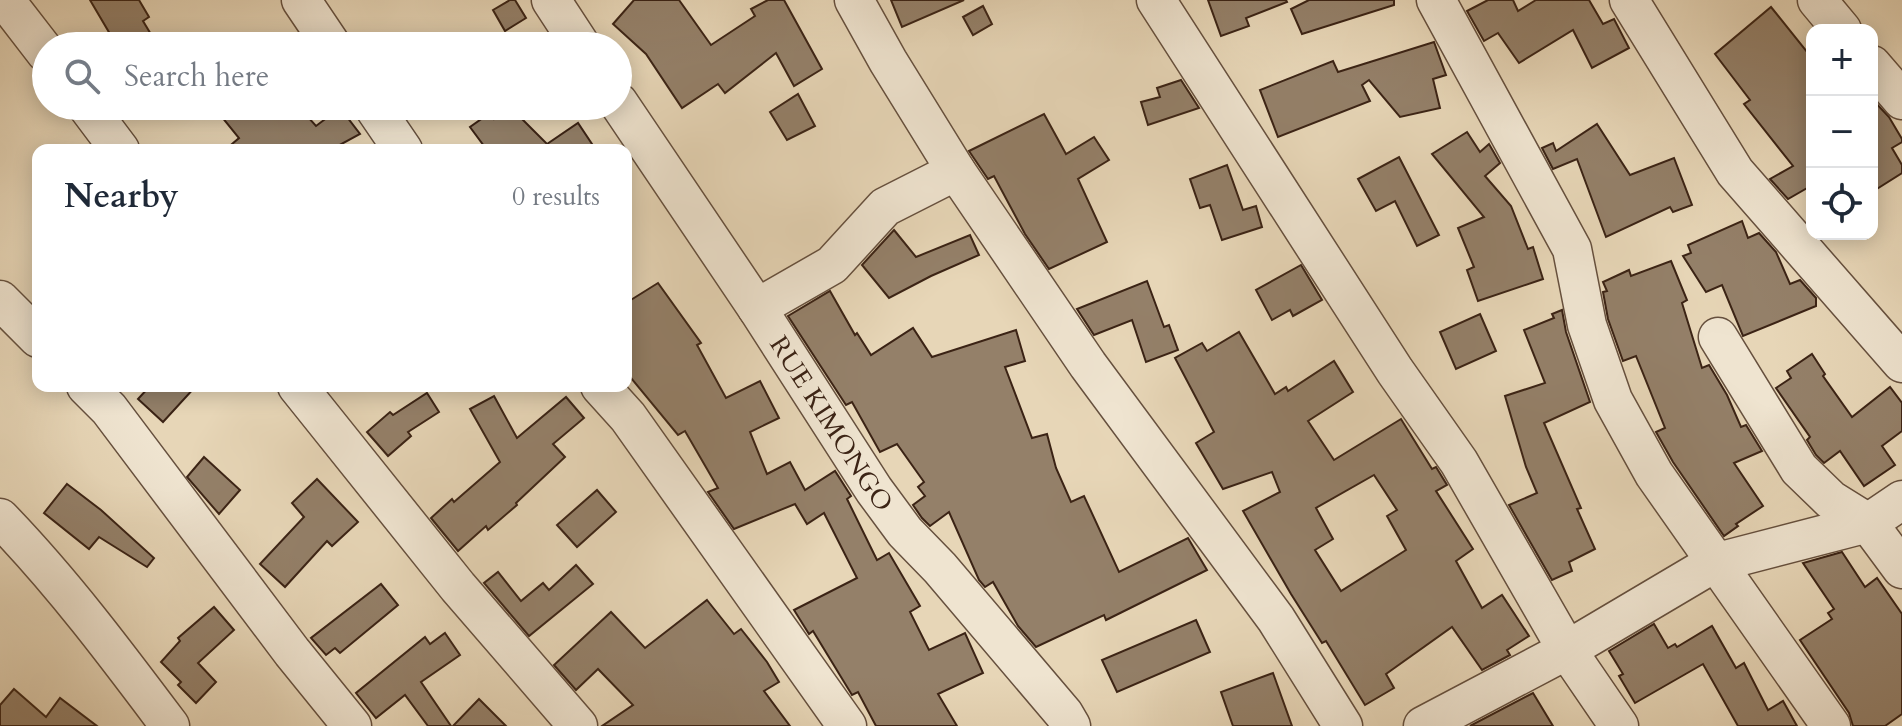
<!DOCTYPE html>
<meta charset="utf-8">
<style>
body{margin:0;font-family:Cardo,serif;background:#f6f6f7;color:#1f2937}
.controls{position:absolute;right:24px;top:24px;display:grid;overflow:hidden;border-radius:16px;box-shadow:0 4px 20px #0003}
.controls button{width:72px;height:72px;display:grid;place-items:center;padding:0;border:0;border-bottom:2px solid #e0e1e3;background:#fff;color:#1f2937;font:40px sans-serif}
.list{margin:0;padding:0;list-style:none}
h2{display:flex;justify-content:space-between;align-items:center;height:104px;margin:0;padding:0 32px;font-size:34px}
h2 small{font-size:26px;font-weight:400;color:#747a83}
.icon{flex:none;width:44px;height:44px;fill:none;stroke:currentColor;stroke-width:2;stroke-linecap:round;stroke-linejoin:round}
.map{position:relative;flex:none;width:1902px;height:726px;overflow:hidden}
.search{position:absolute;background:#fff;box-shadow:0 4px 20px #0003;left:32px;top:32px;width:600px;height:88px;display:flex;align-items:center;gap:20px;box-sizing:border-box;padding:0 28px;border-radius:44px;color:#747a83;font-size:30px}
.panel{position:absolute;background:#fff;box-shadow:0 4px 20px #0003;left:32px;top:144px;width:600px;height:248px;border-radius:16px}
.map>svg:first-child{display:block}
.building{fill:#948069;stroke:#3b2315;stroke-width:2;fill-rule:evenodd}
.lines{fill:none;stroke-linecap:round;stroke-linejoin:round}
.minor-casing{stroke:#66503e;stroke-width:41}
.minor{stroke:#efe4d0;stroke-width:38}
.labels{text-anchor:middle;stroke-width:7;stroke-linejoin:round;paint-order:stroke}
.street-label{font-size:26px;fill:#3b2315;stroke:#efe4d0}
</style>
<div class="map">
<svg width="1902" height="726" viewBox="0 0 1902 726">
<rect width="100%" height="100%" fill="#e7d6b7"/>
<filter id="stains"><feTurbulence type="fractalNoise" baseFrequency=".0025" numOctaves="4"/><feColorMatrix values="0 0 0 0 .2 0 0 0 0 .09 0 0 0 0 .02 0 0 0 .5 -.17"/></filter>
<radialGradient id="worn" r=".72"><stop offset=".6" stop-color="#630" stop-opacity="0"/><stop offset="1" stop-color="#630" stop-opacity=".3"/></radialGradient>
<g class="building">
<polygon points="90,0 139,0 149,17 143,21 158,46 124,46 118,36 113,39"/>
<polygon points="510,0 515,0 526,18 505,31 493,10"/>
<polygon points="634,0 679,0 711,45 755,16 751,9 768,0 784,0 822,69 794,86 776,53 725,93 718,84 682,108 646,54 613,24"/>
<polygon points="891,0 964,0 902,27"/>
<polygon points="1208,0 1286,0 1287,2 1246,18 1249,26 1221,36"/>
<polygon points="1309,0 1394,0 1394,5 1302,34 1291,9"/>
<polygon points="1488,0 1513,0 1518,11 1536,0 1589,0 1603,24 1614,19 1629,48 1592,68 1573,30 1519,63 1498,33 1484,41 1467,11"/>
<polygon points="983,6 992,24 973,35 963,17"/>
<polygon points="1771,7 1812,58 1812,191 1809,187 1788,199 1770,179 1793,166 1744,104 1750,100 1715,54"/>
<polygon points="1434,42 1446,75 1433,79 1440,108 1400,117 1369,80 1362,85 1370,101 1278,137 1260,90 1333,61 1338,72"/>
<polygon points="1181,80 1199,108 1148,125 1141,102 1160,97 1157,88"/>
<polygon points="798,94 815,126 787,140 770,112"/>
<polygon points="1872,99 1889,117 1902,139 1902,142 1892,148 1902,165 1902,173 1872,192"/>
<polygon points="213,106 298,106 316,126 340,108 360,134 334,148 336,150 225,150 239,138"/>
<polygon points="509,106 547,144 578,123 596,150 487,150 470,127 490,113 494,119"/>
<polygon points="1044,114 1066,154 1094,137 1109,160 1078,179 1107,242 1049,269 1025,234 994,176 988,179 969,151"/>
<polygon points="1597,124 1630,175 1674,158 1692,205 1673,212 1670,207 1606,237 1577,159 1553,169 1542,148 1553,143 1556,151"/>
<polygon points="1467,132 1480,152 1489,144 1500,163 1485,176 1511,206 1528,249 1533,247 1543,279 1478,301 1467,270 1474,267 1458,228 1484,217 1432,154"/>
<polygon points="1399,157 1439,235 1417,246 1395,201 1376,211 1358,179"/>
<polygon points="1227,165 1243,210 1256,206 1262,227 1222,240 1210,205 1200,208 1190,179"/>
<polygon points="1742,221 1748,238 1759,233 1776,252 1790,284 1800,280 1816,298 1816,306 1743,336 1722,285 1706,292 1683,256 1691,253 1688,245"/>
<polygon points="894,230 916,257 970,235 979,255 931,276 889,298 862,265"/>
<polygon points="1671,261 1687,300 1682,303 1702,368 1709,365 1727,395 1741,427 1746,425 1762,451 1734,463 1763,506 1736,524 1738,526 1724,536 1673,462 1656,432 1665,428 1636,356 1623,361 1608,319 1603,292 1607,291 1603,282 1629,270 1631,276"/>
<polygon points="1301,265 1322,300 1293,316 1290,310 1272,320 1256,290"/>
<polygon points="1147,281 1164,327 1169,325 1178,350 1146,362 1132,320 1094,335 1077,309"/>
<polygon points="658,283 701,343 697,345 726,398 760,381 779,418 750,432 767,474 790,462 805,490 835,471 851,496 847,499 877,560 889,553 920,606 910,612 929,650 965,633 983,673 938,694 957,726 876,726 858,692 852,695 813,631 809,634 794,610 857,578 824,513 807,524 795,504 734,529 708,492 718,488 685,431 678,435 626,372 626,303"/>
<polygon points="830,291 855,335 857,333 871,355 913,328 932,357 1016,330 1025,361 1005,367 1032,438 1047,434 1056,468 1071,502 1084,496 1119,572 1188,538 1207,570 1106,620 1104,615 1036,647 1018,626 993,582 985,587 979,580 949,512 930,526 922,518 913,505 925,496 918,487 924,482 897,444 880,452 852,402 846,405 788,316"/>
<polygon points="1562,310 1566,332 1590,402 1544,423 1581,508 1577,509 1595,549 1569,562 1572,571 1552,580 1509,505 1537,493 1526,467 1505,396 1545,383 1524,330 1554,318 1552,314"/>
<polygon points="1480,314 1496,351 1456,369 1440,332"/>
<path d="M1239 332 1275 394 1286 387 1288 391 1334 361 1353 392 1308 421 1334 460 1401 419 1432 469 1436 467 1447 485 1436 491 1473 549 1456 561 1482 608 1502 595 1529 636 1507 650 1510 655 1482 670 1452 627 1386 674 1394 688 1365 705 1326 641 1322 643 1291 594 1243 511 1280 492 1272 472 1223 489 1196 443 1214 432 1175 358 1202 343 1207 351ZM1374 475 1397 510 1387 516 1406 550 1341 591 1315 550 1333 539 1316 508Z"/>
<polygon points="1812,354 1825,374 1823,376 1852,417 1890,387 1902,403 1902,431 1882,446 1895,465 1864,486 1840,451 1824,463 1816,455 1807,440 1810,437 1776,388 1791,378 1787,371"/>
<polygon points="150,386 196,386 163,422 138,399"/>
<polygon points="427,393 439,412 408,432 411,436 388,456 367,432 390,412 393,415"/>
<polygon points="494,396 517,438 566,397 584,418 553,444 565,457 516,503 517,505 488,530 486,526 458,551 431,518 452,499 454,502 500,462 470,409"/>
<polygon points="204,457 240,490 219,514 187,477"/>
<polygon points="317,479 358,522 332,546 327,541 285,587 260,564 304,517 292,503"/>
<polygon points="67,484 101,510 154,558 147,567 99,537 89,549 44,513"/>
<polygon points="597,490 616,512 577,547 557,525"/>
<polygon points="1842,552 1865,587 1877,578 1902,614 1902,714 1885,726 1853,726 1849,713 1800,640 1832,619 1828,613 1834,609 1803,563"/>
<polygon points="576,565 593,584 529,636 484,583 498,572 521,601 543,583 549,590"/>
<polygon points="381,584 398,605 340,653 335,648 326,655 311,638"/>
<polygon points="707,600 734,634 741,629 767,662 779,682 764,691 790,726 602,726 633,705 598,669 576,690 554,665 611,612 645,648"/>
<polygon points="214,607 234,630 198,663 216,682 196,703 178,685 181,682 161,662 180,641 178,638"/>
<polygon points="1196,620 1210,652 1117,692 1102,660"/>
<polygon points="1654,624 1668,648 1675,644 1677,647 1712,626 1736,668 1744,663 1768,710 1783,701 1797,726 1738,726 1703,664 1635,703 1619,676 1623,674 1609,651"/>
<polygon points="445,633 460,655 421,682 451,726 428,726 405,695 376,718 356,693 425,637 430,644"/>
<polygon points="1273,673 1292,726 1233,726 1221,692"/>
<polygon points="14,689 46,717 60,698 97,726 0,726 0,705"/>
<polygon points="1533,693 1553,726 1470,726"/>
<polygon points="479,699 506,726 453,726"/>
</g>
<g class="lines">
<g class="minor-casing">
<g id="minor">
<polyline points="5,0 46,53"/>
<polyline points="301,0 332,46"/>
<polyline points="551,0 581,46"/>
<polyline points="854,0 888,61 956,171 1088,365 1276,619 1343,726"/>
<polyline points="1156,0 1395,371 1459,462 1567,650 1619,726"/>
<polyline points="1436,0 1572,249 1587,325 1613,400 1654,474 1831,726"/>
<polyline points="1629,0 1735,172 1902,363"/>
<polyline points="1817,0 1842,30"/>
<polyline points="1872,65 1902,100"/>
<path id="s1" d="M618 102 757 308 874 490 905 532 940 568 1064 714 1071 726"/>
<polyline points="87,106 120,150"/>
<polyline points="373,106 403,150"/>
<polyline points="0,300 38,338"/>
<polyline points="757,308 832,265 885,207 956,171"/>
<polyline points="1718,337 1799,469 1831,500 1868,523 1902,569"/>
<polyline points="86,386 109,409 292,652 352,726"/>
<polyline points="297,386 458,587 578,726"/>
<polyline points="600,386 628,417 847,726"/>
<path d="M0 518C62 582 116 654 170 726"/>
<polyline points="1423,726 1567,650 1714,563 1868,523 1902,500"/>
</g>
</g>
<use href="#minor" class="minor"/>
</g>
<g class="labels">
<g class="street-label">
<text dy="9" stroke="none"><textPath href="#s1" startOffset="386">RUE KIMONGO</textPath></text>
</g>
</g>
<rect width="100%" height="100%" filter="url(#stains)"/>
<rect width="100%" height="100%" fill="url(#worn)"/>
</svg>
<div class="controls">
<button>+</button>
<button>−</button>
<button><svg class="icon" aria-label="locate" viewBox="0 0 24 24"><circle cx="12" cy="12" r="6"/><path d="M12 2v4M12 18v4M2 12h4M18 12h4"/></svg></button>
</div>
<div class="search"><svg class="icon" aria-label="search" viewBox="0 0 24 24"><circle cx="10" cy="10" r="6"/><path d="M15 15l6 6"/></svg>Search here</div>
<section class="panel">
<h2>Nearby<small>0 results</small></h2>
<ul class="list">
</ul>
</section>
</div>
